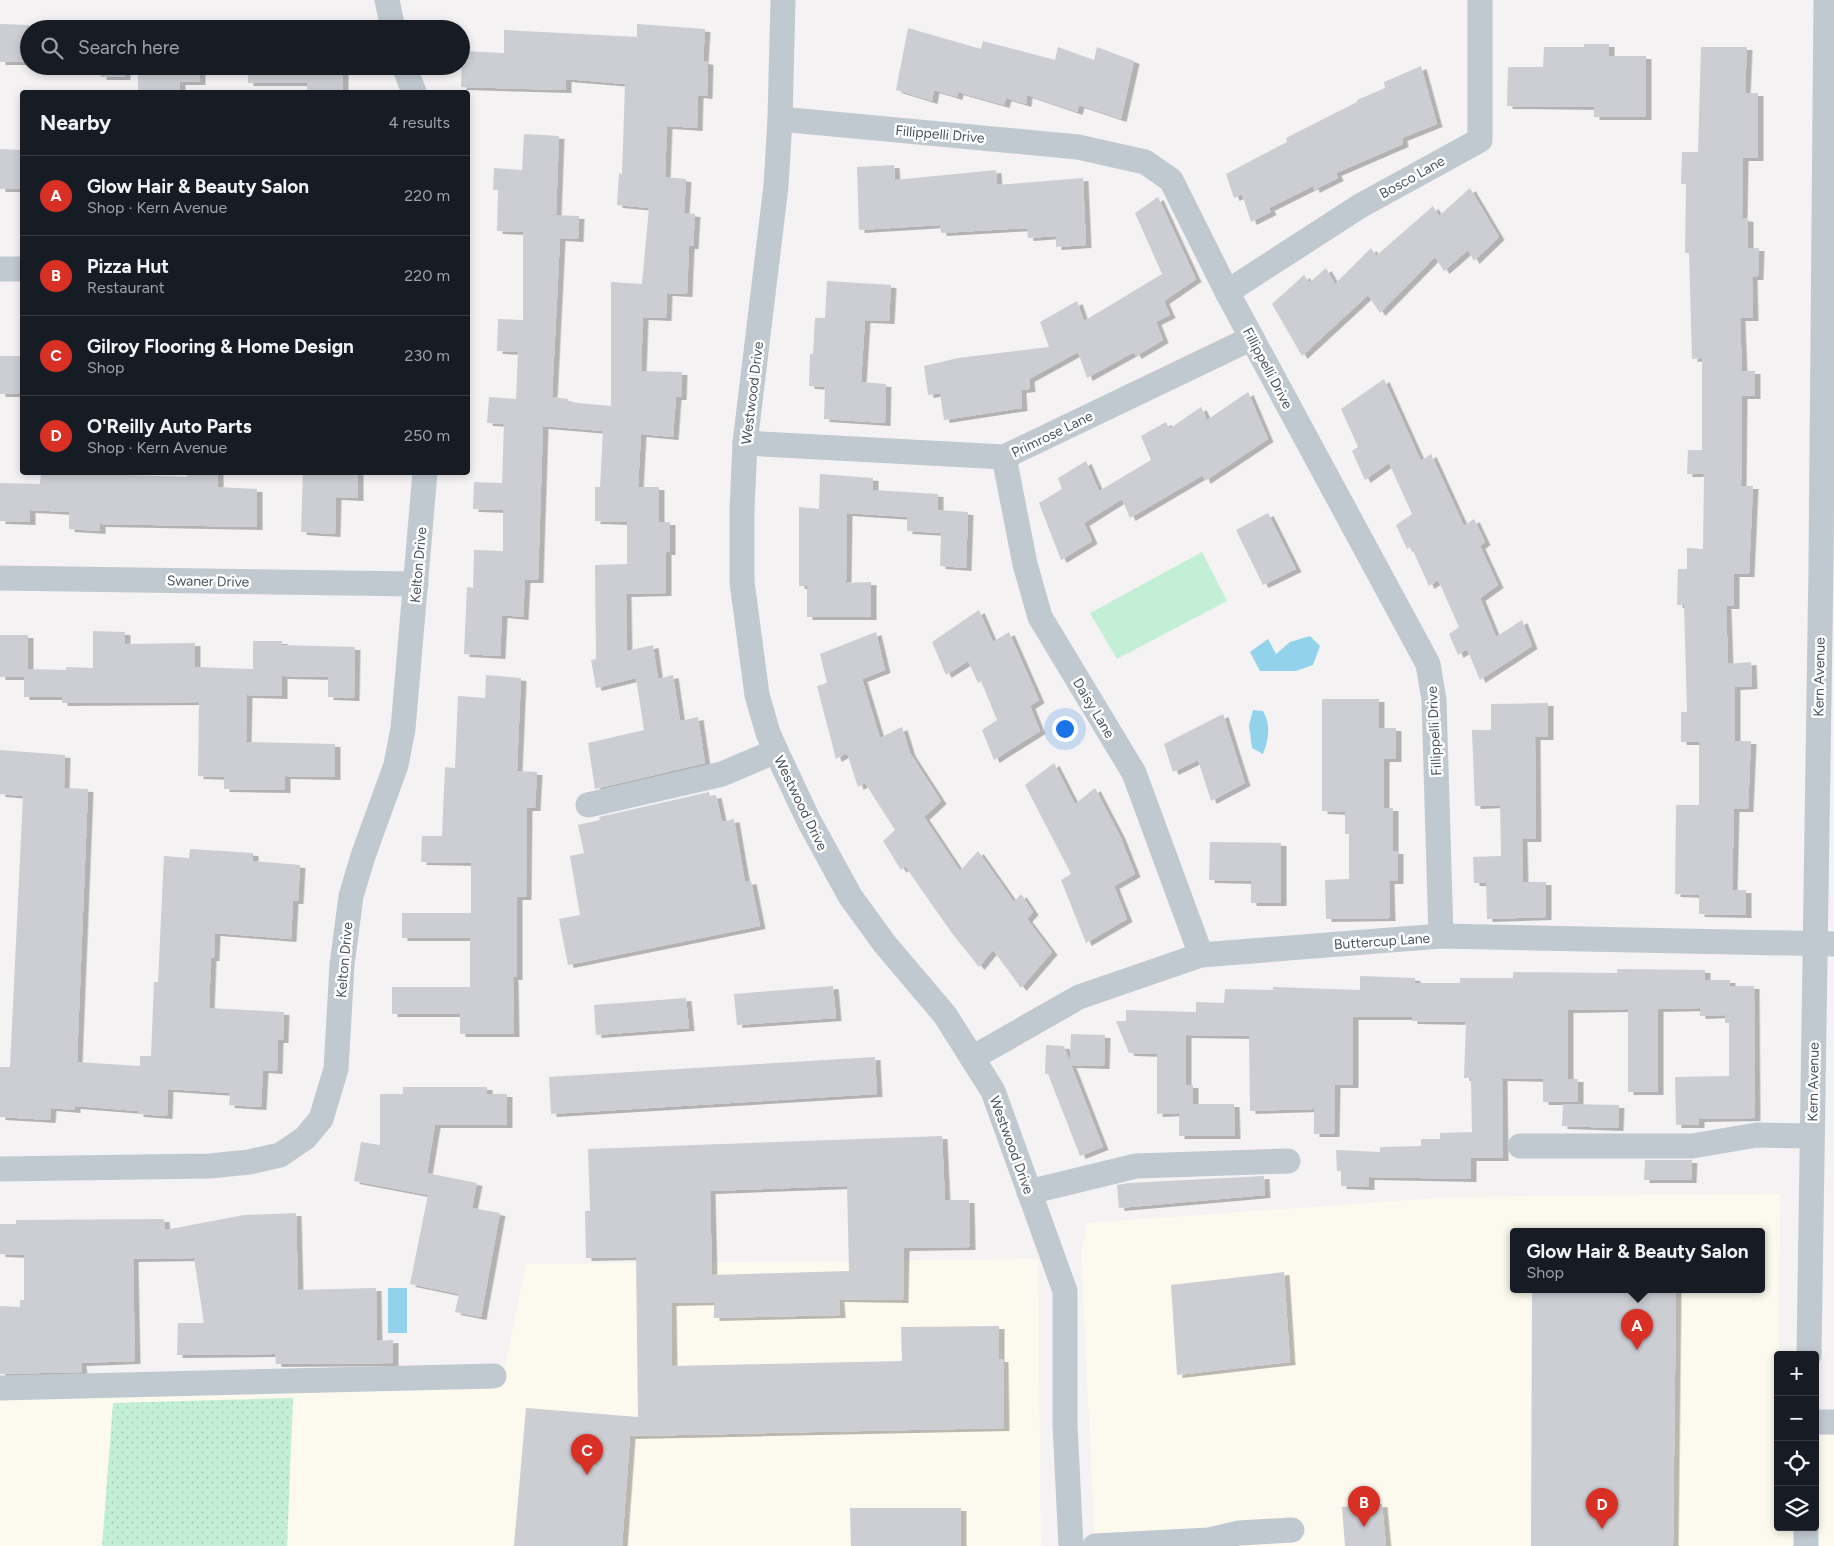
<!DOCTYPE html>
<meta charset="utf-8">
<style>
body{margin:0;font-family:Figtree,sans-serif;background:#242831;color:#f1f3f6}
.controls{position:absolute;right:15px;bottom:15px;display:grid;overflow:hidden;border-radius:5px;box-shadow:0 2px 8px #0003}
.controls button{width:45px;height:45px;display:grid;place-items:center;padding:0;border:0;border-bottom:1px solid #363941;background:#171b24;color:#f1f3f6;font:25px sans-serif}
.you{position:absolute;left:1064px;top:728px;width:18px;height:18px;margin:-12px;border:4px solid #fff;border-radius:50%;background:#1a73e8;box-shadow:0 0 0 8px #1a73e833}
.badge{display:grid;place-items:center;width:32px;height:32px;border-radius:50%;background:#d93025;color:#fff;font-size:16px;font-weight:700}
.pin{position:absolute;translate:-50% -41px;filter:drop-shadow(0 1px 2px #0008)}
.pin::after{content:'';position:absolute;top:26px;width:18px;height:15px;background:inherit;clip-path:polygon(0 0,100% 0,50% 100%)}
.popup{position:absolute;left:1510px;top:1228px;width:255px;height:65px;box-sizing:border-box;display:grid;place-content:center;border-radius:5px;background:#171b24;filter:drop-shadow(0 1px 4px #0005);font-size:16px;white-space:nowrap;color:#9ea1a6}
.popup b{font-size:19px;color:#f1f3f6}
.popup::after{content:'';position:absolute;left:50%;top:100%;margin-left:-10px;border:10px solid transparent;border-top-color:#171b24}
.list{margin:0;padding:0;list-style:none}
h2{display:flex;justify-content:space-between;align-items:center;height:65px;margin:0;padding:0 20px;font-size:21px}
h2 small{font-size:16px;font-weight:400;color:#9ea1a6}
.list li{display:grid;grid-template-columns:32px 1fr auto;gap:15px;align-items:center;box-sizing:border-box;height:80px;padding:0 20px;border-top:1px solid #363941}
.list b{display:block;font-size:19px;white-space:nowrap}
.list p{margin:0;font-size:16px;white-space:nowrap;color:#9ea1a6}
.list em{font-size:16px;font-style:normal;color:#9ea1a6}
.icon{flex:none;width:28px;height:28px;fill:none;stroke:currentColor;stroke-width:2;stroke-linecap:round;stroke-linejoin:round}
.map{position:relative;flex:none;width:1834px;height:1546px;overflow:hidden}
.search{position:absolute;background:#171b24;box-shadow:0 2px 8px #0003;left:20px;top:20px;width:450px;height:55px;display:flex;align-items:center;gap:12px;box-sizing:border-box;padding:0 18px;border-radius:28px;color:#9ea1a6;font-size:19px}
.panel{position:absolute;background:#171b24;box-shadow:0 2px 8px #0003;left:20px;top:90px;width:450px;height:385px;border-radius:5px}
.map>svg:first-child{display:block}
.commercial{fill:#fcf9ee;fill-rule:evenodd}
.grass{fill:url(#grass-dots)}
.park{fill:#c3efd7}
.water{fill:#92d2ea}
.building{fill:#ccced4;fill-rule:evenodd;filter:url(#shadow)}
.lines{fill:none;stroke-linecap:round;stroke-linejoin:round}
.minor{stroke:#c0c8d0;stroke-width:25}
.labels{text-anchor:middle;stroke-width:5;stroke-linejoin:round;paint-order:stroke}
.street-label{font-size:14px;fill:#4a545f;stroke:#fff}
</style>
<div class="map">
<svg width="1834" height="1546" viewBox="0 0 1834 1546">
<defs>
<pattern id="grass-dots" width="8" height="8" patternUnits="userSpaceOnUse" patternTransform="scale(1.25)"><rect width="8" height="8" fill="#c3efd7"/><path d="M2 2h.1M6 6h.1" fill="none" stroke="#a9cfbb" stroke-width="1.8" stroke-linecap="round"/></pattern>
<filter id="shadow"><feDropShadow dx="5.5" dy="3" stdDeviation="0" flood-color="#0004"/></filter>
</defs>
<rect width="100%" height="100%" fill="#f4f2f2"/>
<g class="commercial">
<path d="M1780 1194 1778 1527H1815V1419L1834 1420V1546H1095L1081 1254 1087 1223 1451 1197ZM1513 1231H1761V1289H1513Z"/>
<polygon points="1038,1259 1041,1546 0,1546 0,1380 505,1367 526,1264"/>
</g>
<polygon class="grass" points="293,1398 287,1546 102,1546 113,1403"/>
<polygon class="park" points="1202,552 1227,601 1117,659 1090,613"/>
<g class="water">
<polygon points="1310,636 1320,646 1313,665 1296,671 1260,671 1250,652 1268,639 1276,654 1290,642"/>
<path d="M1253 710 1263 711C1271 725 1269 738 1263 754L1252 748 1249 725Z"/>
<rect x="388" y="1288" width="19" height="45"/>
</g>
<g class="building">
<rect x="101" y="21" width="24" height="8"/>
<polygon points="284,23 310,24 309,29 249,29 249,27 283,27"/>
<polygon points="0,24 29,25 29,62 0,62"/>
<rect x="176" y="24" width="24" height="5"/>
<polygon points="637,24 705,29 703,61 708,62 707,96 698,95 697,128 667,126 665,177 686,179 684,213 695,214 693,246 689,246 687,294 667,293 666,318 643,317 641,371 682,372 681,397 676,397 673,437 641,434 638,487 659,487 659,522 670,522 670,552 666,552 666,593 626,594 627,651 653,645 658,679 673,675 680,721 698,717 705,763 595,789 588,743 644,730 636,678 596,688 591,660 596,659 595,565 627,564 627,522 595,521 595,487 600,487 603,431 543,426 538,580 525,580 523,617 502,615 500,656 464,654 467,587 473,588 474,550 503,551 503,510 473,509 474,482 502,483 504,424 487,423 489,397 516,399 518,352 497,351 498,319 523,320 523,232 497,231 498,190 493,190 494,168 522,170 524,134 559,136 556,215 579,216 578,239 560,238 558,279 552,397 568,399 568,402 611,406 611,282 642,284 649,208 617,205 619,173 622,174 625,84 566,79 566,90 461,87 462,51 504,53 504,30 637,37"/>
<polygon points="908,28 981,49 983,41 1055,60 1058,47 1094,60 1097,47 1134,61 1121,119 1079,105 1077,112 1027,95 1026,104 1006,98 1004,105 958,92 957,97 934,90 932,101 896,90"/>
<polygon points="1584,44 1609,44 1609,56 1646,56 1646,117 1594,117 1594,107 1507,106 1508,67 1543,67 1544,47 1584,47"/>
<polygon points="1701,47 1747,47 1745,93 1758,93 1758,158 1743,158 1742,218 1748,219 1748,248 1759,248 1758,277 1752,277 1753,318 1740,318 1742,371 1755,371 1755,396 1742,396 1741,486 1753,486 1749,574 1734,574 1734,606 1726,606 1728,664 1751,662 1752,686 1735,687 1735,741 1751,741 1748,809 1734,809 1732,890 1746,890 1746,915 1699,914 1699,895 1675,894 1676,805 1699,805 1699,742 1681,742 1681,712 1687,712 1684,605 1677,605 1678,569 1687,569 1687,548 1703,549 1704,474 1687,474 1688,450 1702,450 1702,358 1692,359 1689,253 1685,253 1686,184 1681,184 1682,152 1698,152"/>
<rect x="101" y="66" width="24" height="11"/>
<polygon points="138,66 200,66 200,82 180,82 180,91 138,90"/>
<polygon points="248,66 343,66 343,92 307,92 307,83 248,83"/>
<polygon points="1421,66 1437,124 1402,138 1403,144 1336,173 1338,178 1314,190 1313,186 1269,208 1271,212 1251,222 1242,194 1234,198 1226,174 1287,142 1286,138 1357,102 1357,100 1385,88 1384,82"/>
<polygon points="0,149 22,150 22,189 0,189"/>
<polygon points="894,165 895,180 996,170 997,185 1083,178 1086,245 1056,247 1056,236 1028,238 1027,228 941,233 940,225 859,230 857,167"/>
<polygon points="1470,188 1499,237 1474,261 1468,250 1444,271 1435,257 1380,313 1368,295 1302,356 1272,304 1304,275 1309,283 1326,268 1335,284 1371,248 1376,256 1433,206 1439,216"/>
<polygon points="1158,197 1196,279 1164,301 1170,315 1156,322 1163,340 1136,356 1134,352 1087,378 1078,352 1029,379 1030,389 1021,390 1022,408 944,420 940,393 928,395 924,366 958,358 1049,347 1040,322 1077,301 1084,321 1162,274 1135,213"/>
<polygon points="827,281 891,285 889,321 865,320 861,382 886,384 885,423 824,419 825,387 809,386 810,354 813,354 815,318 825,318"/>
<rect x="0" y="356" width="22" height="38"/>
<polygon points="1384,379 1421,461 1431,454 1464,526 1474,519 1485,542 1480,546 1498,585 1480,598 1496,637 1522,620 1532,646 1480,680 1467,649 1458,655 1449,634 1459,627 1438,580 1429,586 1411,546 1407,549 1396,525 1412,514 1389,463 1365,480 1352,451 1358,447 1341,409"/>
<polygon points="1248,392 1268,439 1205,481 1203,475 1130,518 1122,499 1084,523 1092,541 1061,560 1039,503 1062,489 1058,478 1086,461 1099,491 1151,460 1141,436 1166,422 1169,429 1201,407 1207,420"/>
<polygon points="41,472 187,477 187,472 218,472 218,487 257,489 257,527 100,524 100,531 69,529 69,512 30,510 30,522 0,521 0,483 40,484"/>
<polygon points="303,472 358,472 358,498 336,497 335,534 301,532"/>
<polygon points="820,474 873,478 873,490 938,494 938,510 968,512 966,568 940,566 941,533 907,531 907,517 847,513 846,583 871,582 871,617 807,617 807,586 799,586 799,507 819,509"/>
<polygon points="1268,513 1296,569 1263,585 1236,530"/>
<polygon points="979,610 993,642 1009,632 1039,700 1030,706 1040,731 994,760 982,730 997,720 981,681 978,683 968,661 946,675 932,642"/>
<polygon points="93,631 125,632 125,644 195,643 195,667 253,669 253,641 282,641 282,645 355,647 354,698 328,697 328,677 282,676 282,696 247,695 246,742 335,744 335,777 285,776 285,790 224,789 224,777 198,776 199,702 62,703 62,697 24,697 24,677 0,677 0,635 28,635 28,669 66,670 66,667 93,668"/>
<polygon points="876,632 885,670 862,679 880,738 902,727 910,753 941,801 924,817 960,871 978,851 1014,902 1021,894 1033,912 1027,919 1052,952 1021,988 993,950 979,967 951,932 905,866 901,870 883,841 895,830 865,783 858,787 847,753 836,759 817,686 827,683 820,654"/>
<polygon points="486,675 521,678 517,771 537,772 535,808 527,808 526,897 517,897 517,977 513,977 514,1034 460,1034 460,1014 392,1014 392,987 470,987 470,938 402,938 402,913 471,913 471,863 421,862 422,836 442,836 445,767 455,768 458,696 485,698"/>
<polygon points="1322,699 1379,699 1379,728 1396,728 1396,759 1384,759 1384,808 1393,808 1393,851 1398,851 1398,881 1389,881 1390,918 1326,919 1325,880 1349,879 1349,834 1345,834 1345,812 1322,811"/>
<polygon points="1548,703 1548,737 1535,737 1536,839 1522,839 1523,882 1546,882 1546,917 1487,919 1486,883 1474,883 1473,857 1501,856 1500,805 1475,806 1472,730 1491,730 1491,704"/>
<polygon points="1223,714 1245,783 1211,801 1198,760 1173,772 1164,744"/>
<polygon points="0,750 65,755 64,788 88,789 77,1062 140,1066 140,1056 151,1056 154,982 158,982 164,856 189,858 190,849 253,853 253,861 300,865 298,901 293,901 291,939 215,933 214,958 211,958 209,1008 284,1012 283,1040 278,1040 277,1071 263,1070 261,1107 229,1105 230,1093 168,1089 167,1116 138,1114 138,1111 75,1106 75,1110 51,1108 50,1120 0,1117 0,1067 10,1067 23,796 0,794"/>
<polygon points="1054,763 1075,804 1095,788 1120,836 1135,874 1114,886 1127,919 1086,943 1061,880 1071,874 1025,785"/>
<polygon points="709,792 710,796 716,795 722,822 734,819 745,882 751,881 760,926 568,965 559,919 580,915 570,856 584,853 578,825 600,820 599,817"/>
<polygon points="1210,842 1281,843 1281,903 1251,903 1251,881 1209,880"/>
<polygon points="1617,969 1705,970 1705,980 1730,980 1730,986 1754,986 1755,1118 1699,1119 1699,1125 1676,1125 1675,1077 1729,1076 1729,1023 1725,1023 1725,1015 1700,1016 1700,1008 1658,1009 1658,1092 1628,1092 1628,1009 1568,1010 1568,1079 1578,1079 1578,1102 1543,1102 1543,1079 1502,1078 1503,1158 1471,1158 1471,1179 1369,1177 1369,1187 1341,1186 1341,1171 1337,1171 1336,1150 1380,1152 1380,1147 1421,1146 1421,1139 1440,1139 1440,1133 1472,1132 1471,1078 1464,1078 1466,1022 1412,1021 1412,1017 1353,1017 1353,1085 1335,1085 1334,1134 1314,1134 1314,1109 1250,1111 1249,1036 1186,1035 1186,1085 1193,1085 1193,1104 1234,1104 1235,1136 1179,1136 1179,1113 1157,1114 1157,1054 1129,1053 1116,1021 1126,1021 1126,1010 1196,1012 1196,1002 1224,1003 1225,989 1273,990 1273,987 1360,990 1360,976 1415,978 1415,983 1460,983 1460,978 1513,978 1513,972 1617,973"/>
<polygon points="833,986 836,1018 737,1025 734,994"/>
<polygon points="686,998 689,1028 596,1035 594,1005"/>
<polygon points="1071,1034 1105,1035 1104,1066 1071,1065 1103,1147 1080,1156 1048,1074 1045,1074 1046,1045 1064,1046 1070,1062"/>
<polygon points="875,1057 877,1094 551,1114 549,1077"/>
<polygon points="403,1087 487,1087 487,1094 507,1094 507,1125 435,1125 427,1173 477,1183 472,1208 500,1213 481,1317 455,1312 459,1294 410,1284 428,1195 354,1181 361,1142 380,1145 380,1094 403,1094"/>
<polygon points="1563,1104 1619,1105 1618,1128 1562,1126"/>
<path d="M942 1136 945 1200H969L970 1247 904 1248 903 1300 839 1299 840 1315 714 1318V1302L671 1303 672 1366 902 1361 901 1327 999 1326V1359H1003L1004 1428 630 1436 622 1546H514L526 1408 638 1417 636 1257 586 1258 585 1211H590L588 1149ZM847 1186 849 1271 712 1275 710 1191Z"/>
<polygon points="1645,1160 1692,1160 1691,1180 1644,1180"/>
<polygon points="1264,1176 1265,1195 1119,1208 1117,1185 1129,1183"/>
<polygon points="296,1213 298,1290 376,1288 377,1341 393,1340 393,1363 276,1364 275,1354 177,1355 178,1323 204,1323 194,1258 133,1259 135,1361 81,1363 82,1372 0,1374 0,1306 20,1307 20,1300 24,1300 24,1255 0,1254 0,1224 16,1224 16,1220 164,1219 165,1230 244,1215"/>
<polygon points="1284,1272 1290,1362 1177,1375 1171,1285"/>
<polygon points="1532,1289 1676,1289 1673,1546 1531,1546"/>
<polygon points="1382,1504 1386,1546 1345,1546 1342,1507"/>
<polygon points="850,1508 961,1508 961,1546 851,1546"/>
</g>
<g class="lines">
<g class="minor">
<polyline points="387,0 393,29"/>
<polyline points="783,0 780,119 776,186 745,443 742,509 742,582 757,695 768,733 776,751 809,821 850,896 884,943 945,1015 993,1091 1065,1291 1065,1425 1071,1546"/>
<polyline points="404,66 414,92"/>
<polyline points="780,119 1078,147 1145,162 1171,180 1227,292 1428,664 1434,700 1441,936"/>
<polyline points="0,269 22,269"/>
<polyline points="1227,292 1360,206 1480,140 1480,0"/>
<polyline points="745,443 1004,457 1252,338"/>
<polyline points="1004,457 1025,564 1040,617 1134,773 1201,955"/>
<polyline points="0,578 416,584"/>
<polyline points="588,805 722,774 776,751"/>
<polyline points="972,1058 1079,997 1201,955 1441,936 1834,944"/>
<polyline points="1520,1146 1692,1146 1757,1135 1812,1136"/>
<polyline points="0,1169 210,1166 249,1162 280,1155 305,1138 321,1119 336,1069 342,965 351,896 363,856 396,765 403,729 425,472"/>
<polyline points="1029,1192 1136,1166 1288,1161"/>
<polyline points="1809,1355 1821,565 1826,0"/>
<polyline points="0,1388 494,1376"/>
<polyline points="1815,1422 1834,1422"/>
<polyline points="1095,1546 1209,1540 1239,1533 1292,1530"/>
<polyline points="1806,1546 1806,1527"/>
</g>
</g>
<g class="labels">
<g class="street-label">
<text transform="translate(940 134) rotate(5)" y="5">Fillippelli Drive</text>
<text transform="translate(1412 177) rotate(-29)" y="5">Bosco Lane</text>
<text transform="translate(1268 368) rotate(62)" y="5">Fillippelli Drive</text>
<text transform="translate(752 393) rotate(-83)" y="5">Westwood Drive</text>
<text transform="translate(1052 434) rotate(-26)" y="5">Primrose Lane</text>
<text transform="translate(418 565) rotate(-85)" y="5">Kelton Drive</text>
<text transform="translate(208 581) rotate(1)" y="5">Swaner Drive</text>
<text transform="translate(1819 677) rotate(-89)" y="5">Kern Avenue</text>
<text transform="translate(1094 708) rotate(59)" y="5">Daisy Lane</text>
<text transform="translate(1434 731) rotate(-93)" y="5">Fillippelli Drive</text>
<text transform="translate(801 803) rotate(64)" y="5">Westwood Drive</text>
<text transform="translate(1382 941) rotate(-4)" y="5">Buttercup Lane</text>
<text transform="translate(344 960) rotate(-85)" y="5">Kelton Drive</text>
<text transform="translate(1813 1082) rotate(-89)" y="5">Kern Avenue</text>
<text transform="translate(1012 1145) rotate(70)" y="5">Westwood Drive</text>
</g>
</g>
</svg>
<div class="controls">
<button>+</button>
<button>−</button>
<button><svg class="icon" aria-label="locate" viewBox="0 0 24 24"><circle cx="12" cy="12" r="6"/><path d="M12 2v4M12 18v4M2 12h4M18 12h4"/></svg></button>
<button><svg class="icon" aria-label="layers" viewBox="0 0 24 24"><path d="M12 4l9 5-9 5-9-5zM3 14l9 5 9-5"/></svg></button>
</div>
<div class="you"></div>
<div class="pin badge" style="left:1637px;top:1350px">A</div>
<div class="popup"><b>Glow Hair &amp; Beauty Salon</b>Shop</div>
<div class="pin badge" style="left:1364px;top:1527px">B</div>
<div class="pin badge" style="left:587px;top:1475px">C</div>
<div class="pin badge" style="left:1602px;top:1529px">D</div>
<div class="search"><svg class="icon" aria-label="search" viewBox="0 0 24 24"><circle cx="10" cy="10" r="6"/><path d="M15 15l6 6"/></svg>Search here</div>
<section class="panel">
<h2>Nearby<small>4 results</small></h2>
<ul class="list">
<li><span class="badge">A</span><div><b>Glow Hair &amp; Beauty Salon</b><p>Shop · Kern Avenue</p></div><em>220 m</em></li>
<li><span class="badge">B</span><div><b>Pizza Hut</b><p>Restaurant</p></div><em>220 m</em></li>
<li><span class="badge">C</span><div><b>Gilroy Flooring &amp; Home Design</b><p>Shop</p></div><em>230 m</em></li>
<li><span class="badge">D</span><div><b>O'Reilly Auto Parts</b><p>Shop · Kern Avenue</p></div><em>250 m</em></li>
</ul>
</section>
</div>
